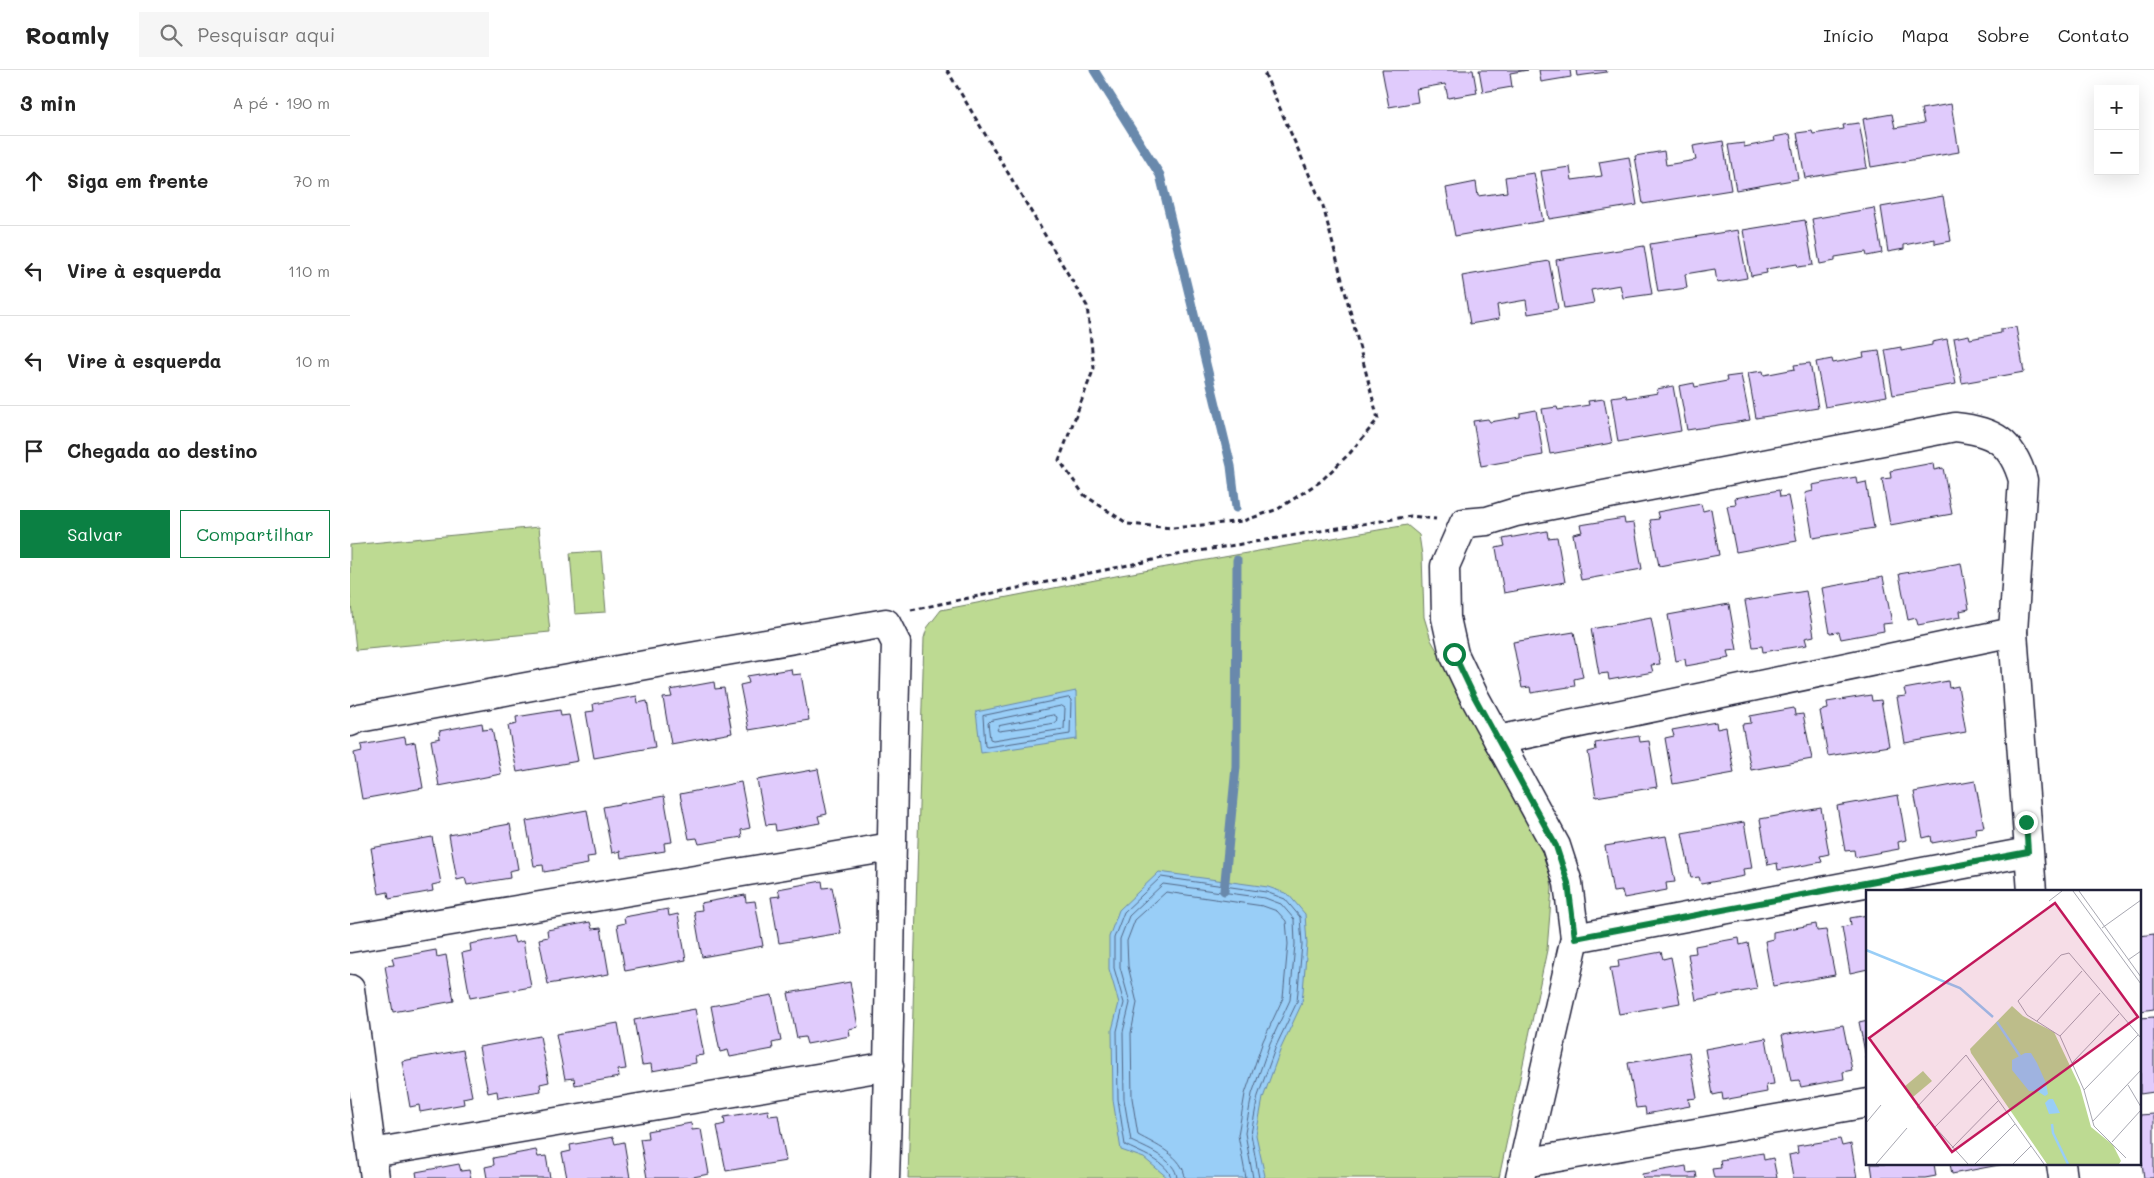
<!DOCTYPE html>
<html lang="pt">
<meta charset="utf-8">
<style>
body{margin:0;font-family:Mali,sans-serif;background:#f6f6f6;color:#222}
.controls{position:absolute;right:15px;top:15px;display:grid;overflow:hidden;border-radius:0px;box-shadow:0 5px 20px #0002}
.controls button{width:45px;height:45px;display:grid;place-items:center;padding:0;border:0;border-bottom:1px solid #e0e0e0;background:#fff;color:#222;font:25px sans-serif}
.stop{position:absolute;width:15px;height:15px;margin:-11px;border:4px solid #0b8043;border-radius:50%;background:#fff}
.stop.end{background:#0b8043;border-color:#fff;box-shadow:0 1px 5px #0008}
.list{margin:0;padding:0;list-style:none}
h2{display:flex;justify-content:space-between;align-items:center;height:65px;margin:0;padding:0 20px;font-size:21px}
h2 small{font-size:16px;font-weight:400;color:#767676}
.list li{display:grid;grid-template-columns:32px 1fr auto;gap:15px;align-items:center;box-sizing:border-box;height:90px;padding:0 20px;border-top:1px solid #e0e0e0}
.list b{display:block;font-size:19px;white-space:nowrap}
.list em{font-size:16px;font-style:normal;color:#767676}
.actions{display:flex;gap:10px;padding:15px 20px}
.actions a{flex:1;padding:11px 0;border:1px solid #0b8043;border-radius:0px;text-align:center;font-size:18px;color:#0b8043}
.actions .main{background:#0b8043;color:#fff}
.icon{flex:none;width:28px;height:28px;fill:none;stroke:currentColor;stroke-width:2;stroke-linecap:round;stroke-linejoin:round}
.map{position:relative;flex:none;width:1804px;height:1108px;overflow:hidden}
header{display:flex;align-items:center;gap:30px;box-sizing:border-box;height:70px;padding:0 25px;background:#fff;border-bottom:1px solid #e0e0e0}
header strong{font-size:24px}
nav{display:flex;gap:28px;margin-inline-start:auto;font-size:18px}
.search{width:350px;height:45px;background:#f6f6f6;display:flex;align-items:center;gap:12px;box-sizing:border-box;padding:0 18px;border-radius:0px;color:#767676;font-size:19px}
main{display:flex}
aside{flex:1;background:#fff}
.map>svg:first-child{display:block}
.green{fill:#bdda92;stroke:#707e66}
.water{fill:#99cef7;stroke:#6989ac}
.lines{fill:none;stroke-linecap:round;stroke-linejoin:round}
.shore{stroke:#526786;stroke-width:1}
.stream{stroke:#6989ac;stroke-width:9}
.building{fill:#e0cbfc;stroke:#22223b}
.minor-casing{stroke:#22223b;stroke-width:31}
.path{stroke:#22223b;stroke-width:3;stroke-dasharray:5 4;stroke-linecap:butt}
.minor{stroke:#fff;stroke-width:28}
.route{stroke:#0b8043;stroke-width:6}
.inset-river{fill:none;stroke:#99cef7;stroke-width:2.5}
.inset-road{fill:none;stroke:#a7a7b1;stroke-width:1}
.view{fill:#c2185b;fill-opacity:0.15;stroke:#c2185b;stroke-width:2.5}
.inset-edge{fill:none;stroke:#22223b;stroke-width:2.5}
</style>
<header>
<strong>Roamly</strong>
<div class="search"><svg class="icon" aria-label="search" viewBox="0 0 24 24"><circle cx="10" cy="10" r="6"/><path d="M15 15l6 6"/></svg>Pesquisar aqui</div>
<nav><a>Início</a><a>Mapa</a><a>Sobre</a><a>Contato</a></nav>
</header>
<main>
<aside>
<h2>3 min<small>A pé · 190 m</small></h2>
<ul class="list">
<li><svg class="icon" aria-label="ahead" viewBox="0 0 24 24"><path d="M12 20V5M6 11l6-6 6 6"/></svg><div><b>Siga em frente</b></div><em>70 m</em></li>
<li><svg class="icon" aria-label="left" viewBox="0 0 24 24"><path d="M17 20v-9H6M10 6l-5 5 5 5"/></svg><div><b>Vire à esquerda</b></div><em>110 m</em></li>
<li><svg class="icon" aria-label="left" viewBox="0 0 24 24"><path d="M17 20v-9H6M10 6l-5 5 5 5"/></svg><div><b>Vire à esquerda</b></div><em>10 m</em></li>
<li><svg class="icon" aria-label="arrive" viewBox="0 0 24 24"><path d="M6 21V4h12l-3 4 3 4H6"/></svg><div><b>Chegada ao destino</b></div></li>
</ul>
<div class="actions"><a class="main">Salvar</a><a>Compartilhar</a></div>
</aside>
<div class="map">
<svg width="1804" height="1108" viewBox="0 0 1804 1108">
<rect width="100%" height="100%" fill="#fff"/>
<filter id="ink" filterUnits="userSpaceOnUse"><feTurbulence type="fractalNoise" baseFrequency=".02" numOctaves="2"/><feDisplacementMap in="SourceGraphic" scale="10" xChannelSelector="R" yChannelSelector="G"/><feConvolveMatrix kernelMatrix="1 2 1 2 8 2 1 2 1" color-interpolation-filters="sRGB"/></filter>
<g filter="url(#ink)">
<g class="green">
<polygon points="1057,455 1069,465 1072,485 1074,547 1081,570 1169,724 1196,779 1202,818 1197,880 1149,1108 558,1108 574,568 577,558 591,540 771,505"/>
<polygon points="189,457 200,562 6,580 0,523 0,475"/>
<polygon points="251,481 256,542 225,544 220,483"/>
</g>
<g class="water">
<polygon points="726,621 727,669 631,683 626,642"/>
<polygon points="809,802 918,817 938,824 955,844 957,874 952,933 931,978 913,1028 906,1065 915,1106 913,1108 818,1108 794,1088 771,1080 763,1030 762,960 769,933 759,899 759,867 769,840"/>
</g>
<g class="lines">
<g class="shore">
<polygon points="719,628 721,630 720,664 637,677 635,676 633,646"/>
<polygon points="712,636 715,638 714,659 643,670 640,669 638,653 640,651"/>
<polygon points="704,645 707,647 706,653 649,661 647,660 649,656"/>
<path d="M821 1108C819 1092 788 1082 775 1075L768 1029 767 961 774 933 764 898V868L774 842 811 807 916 822 935 829 950 847 952 874 947 932 926 976 908 1026 901 1064 909 1108"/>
<path d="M827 1108C826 1089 795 1078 781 1071L774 1029 773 962 780 933 770 897V869L779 846 813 814 915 828 931 834 944 849 945 874 940 930 920 973 902 1024 895 1063 903 1108"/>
<path d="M835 1108C834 1086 804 1074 788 1065L782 1028 781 963 787 933 778 896 777 871 785 850 816 822 913 836 927 841 936 851 938 874 933 928 913 971 895 1024 888 1065 896 1108"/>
</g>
<g class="stream">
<polyline points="744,0 810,105 881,396 886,438"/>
<polyline points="874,821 886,697 887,490"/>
</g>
</g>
<g class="building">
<polygon points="1032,0 1123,0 1127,23 1098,28 1095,14 1066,19 1068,32 1039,37"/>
<polygon points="1129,0 1178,0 1160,3 1162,17 1133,22"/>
<polygon points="1189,0 1220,0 1221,7 1191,12"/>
<polygon points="1226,0 1256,0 1257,2 1227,6"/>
<polygon points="1601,34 1609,82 1521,97 1513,49 1542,44 1545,58 1574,53 1571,39"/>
<polygon points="1509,53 1517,98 1455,108 1447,63 1462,61 1463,64 1494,59 1493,55"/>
<polygon points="1440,64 1448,109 1386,120 1378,75 1394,73 1394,77 1425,71 1424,67"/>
<polygon points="1373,71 1381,120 1293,134 1285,86 1314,81 1316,95 1346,90 1343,76"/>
<polygon points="1279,87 1287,135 1199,149 1191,101 1220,97 1222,110 1252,106 1249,92"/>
<polygon points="1184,103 1193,151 1105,166 1096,118 1126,112 1128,126 1157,122 1155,107"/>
<polygon points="1593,126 1601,171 1585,174 1585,169 1554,175 1554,179 1538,182 1531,137"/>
<polygon points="1524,138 1532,183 1517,186 1516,182 1485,187 1485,191 1470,194 1462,149"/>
<polygon points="1455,150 1463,195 1448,197 1447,194 1416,199 1417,203 1401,206 1393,160"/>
<polygon points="1388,160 1397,208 1367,213 1365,199 1335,204 1337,218 1308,222 1300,174"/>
<polygon points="1294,176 1302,224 1273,228 1270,215 1241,220 1244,233 1214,238 1206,190"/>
<polygon points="1199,191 1208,239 1178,244 1176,230 1147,235 1149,249 1120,254 1112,206"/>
<polygon points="1666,257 1674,302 1612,313 1604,268 1619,265 1620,269 1651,263 1651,259"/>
<polygon points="1597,269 1606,314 1543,325 1535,280 1551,277 1551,281 1582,275 1582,272"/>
<polygon points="1529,281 1537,326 1475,337 1466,292 1482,289 1483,293 1514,287 1513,283"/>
<polygon points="1460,293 1468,338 1406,348 1398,303 1413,301 1414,305 1445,299 1444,295"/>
<polygon points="1391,305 1400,350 1337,360 1329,316 1344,313 1345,317 1377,311 1376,307"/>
<polygon points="1323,316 1331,361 1268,372 1261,327 1276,325 1277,328 1308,323 1307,319"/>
<polygon points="1254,329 1262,373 1200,384 1192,339 1207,337 1208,340 1239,335 1238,331"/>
<polygon points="1186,340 1193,385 1131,396 1123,351 1138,349 1140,352 1170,347 1170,343"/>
<polygon points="1583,393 1584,400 1593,398 1602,444 1540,455 1532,409 1541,408 1540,401"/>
<polygon points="1506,407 1507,414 1516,412 1524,458 1463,468 1455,423 1463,421 1462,415"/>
<polygon points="1429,420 1430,427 1438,426 1447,471 1386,482 1377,436 1386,435 1385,428"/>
<polygon points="1351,434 1353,441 1361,439 1369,485 1309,496 1300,450 1309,449 1307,442"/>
<polygon points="1274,448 1275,454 1284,453 1292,499 1231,510 1223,464 1232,462 1230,455"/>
<polygon points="1197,461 1198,468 1207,467 1215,512 1154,523 1146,478 1155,476 1153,469"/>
<polygon points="1611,493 1619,539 1610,541 1611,547 1568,555 1566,548 1558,550 1549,504"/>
<polygon points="1533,507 1542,553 1533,554 1534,561 1491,569 1489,562 1480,563 1472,518"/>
<polygon points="1456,521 1464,566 1455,568 1457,575 1413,582 1412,576 1403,577 1395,531"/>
<polygon points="1379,534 1387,580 1378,581 1380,588 1336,596 1335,589 1326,591 1318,545"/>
<polygon points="1301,548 1310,594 1301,595 1303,602 1259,610 1258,603 1249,604 1241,559"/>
<polygon points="1224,562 1233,607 1224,609 1225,616 1181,623 1180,617 1172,618 1163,572"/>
<polygon points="441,599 442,605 451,604 459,650 399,660 390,615 399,613 397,606"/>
<polygon points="1598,611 1599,618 1608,616 1616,662 1555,673 1547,627 1556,626 1554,619"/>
<polygon points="364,612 365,619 374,618 382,663 321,674 313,628 322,627 320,620"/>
<polygon points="1521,625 1522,631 1531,630 1539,676 1478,686 1470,641 1478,639 1477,632"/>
<polygon points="287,626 288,633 297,631 305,677 244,688 236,642 244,641 243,634"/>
<polygon points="1444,638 1445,645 1453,644 1462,689 1401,700 1392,654 1401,653 1400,646"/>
<polygon points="210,640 211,646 219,645 228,691 167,702 158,656 167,654 166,647"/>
<polygon points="1366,652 1367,659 1376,657 1384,703 1323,714 1315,668 1324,666 1322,660"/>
<polygon points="132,653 133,660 142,659 151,704 89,716 81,670 90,668 89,661"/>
<polygon points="1289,666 1290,672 1299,671 1307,717 1246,727 1238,682 1246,680 1245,673"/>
<polygon points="55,667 56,674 65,672 73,718 12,729 4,683 12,681 11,675"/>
<polygon points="468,699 477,744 468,746 470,753 426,761 425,754 416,755 407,710"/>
<polygon points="1625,711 1634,757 1625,758 1626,765 1582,773 1581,766 1573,768 1564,722"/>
<polygon points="391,712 400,758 391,760 392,767 349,774 347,768 339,769 330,724"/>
<polygon points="1548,725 1556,770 1548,772 1549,779 1505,787 1504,780 1495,781 1487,736"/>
<polygon points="314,726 322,772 314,773 315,781 271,788 270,781 262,783 253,737"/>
<polygon points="1471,738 1479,784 1470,786 1472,792 1428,800 1427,793 1418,795 1410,749"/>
<polygon points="237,740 245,786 237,787 238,794 194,802 193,795 184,796 176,751"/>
<polygon points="1394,752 1402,798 1393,799 1394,806 1351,814 1349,807 1341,808 1332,763"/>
<polygon points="160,754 168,799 159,801 160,808 117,815 115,808 107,810 99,765"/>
<polygon points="1316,766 1325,812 1316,813 1317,820 1274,828 1272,821 1263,822 1255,776"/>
<polygon points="82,767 91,813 82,815 83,821 39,829 38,822 29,824 21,778"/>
<polygon points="472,811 473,818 482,817 491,863 429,873 421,827 430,826 428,819"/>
<polygon points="395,825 396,832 405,831 413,876 352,887 344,841 352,840 351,833"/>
<polygon points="318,839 319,846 328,844 336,890 275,901 267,855 275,853 274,847"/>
<polygon points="1518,845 1518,899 1500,903 1492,857 1501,855 1500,848"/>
<polygon points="240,852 242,859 251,858 259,904 198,914 189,869 198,867 197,860"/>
<polygon points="1466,854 1467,861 1476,860 1485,905 1423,916 1415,871 1423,869 1423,862"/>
<polygon points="1804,864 1804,939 1790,941 1790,866"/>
<polygon points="163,866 165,873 173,871 181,917 120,928 112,883 121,881 120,874"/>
<polygon points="1389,868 1390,875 1398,873 1407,919 1346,930 1338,884 1346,883 1345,876"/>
<polygon points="86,880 87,887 96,885 104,931 43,942 35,896 44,895 42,888"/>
<polygon points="1311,882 1313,889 1321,887 1330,933 1269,944 1260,898 1269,897 1268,890"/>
<polygon points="500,912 508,957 499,959 500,966 457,974 455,967 447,968 438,923"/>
<polygon points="422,925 431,971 422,973 423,979 380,987 378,980 370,982 361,936"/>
<polygon points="345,939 354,985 345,986 346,993 302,1001 301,994 292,995 284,950"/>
<polygon points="1804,947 1804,1022 1790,1024 1790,948"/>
<polygon points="1518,950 1518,997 1509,952"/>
<polygon points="268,953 276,999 268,1000 269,1007 225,1015 224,1008 215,1009 206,964"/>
<polygon points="1493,955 1502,1000 1493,1002 1494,1009 1451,1017 1449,1010 1441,1011 1432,965"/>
<polygon points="190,966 199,1012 190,1014 191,1021 148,1028 147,1021 138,1023 129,977"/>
<polygon points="1416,968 1424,1014 1416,1015 1417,1022 1373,1030 1372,1023 1363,1025 1355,979"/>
<polygon points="113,980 122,1026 113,1028 114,1034 70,1042 69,1035 60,1037 52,991"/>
<polygon points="1339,982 1347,1028 1338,1029 1340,1036 1296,1044 1295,1037 1286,1038 1278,993"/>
<polygon points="418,1040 419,1046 428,1045 436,1091 376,1101 367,1056 375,1054 374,1047"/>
<polygon points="1804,1044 1804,1108 1794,1108 1790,1079 1790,1045"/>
<polygon points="341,1053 342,1060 351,1059 359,1104 338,1108 297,1108 290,1069 298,1068 297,1061"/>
<polygon points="263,1067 265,1074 274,1072 280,1108 217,1108 212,1083 221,1081 220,1075"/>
<polygon points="1490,1069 1492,1076 1501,1074 1507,1108 1443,1108 1439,1085 1448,1083 1447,1076"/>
<polygon points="186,1080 188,1087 196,1086 200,1108 137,1108 135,1097 144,1095 143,1088"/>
<polygon points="1413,1083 1414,1090 1423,1088 1427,1108 1364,1108 1362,1099 1371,1098 1370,1090"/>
<polygon points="109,1094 111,1101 119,1100 121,1108 67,1108 66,1102"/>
<polygon points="1521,1094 1584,1094 1586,1106 1575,1108 1523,1108"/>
<polygon points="1600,1094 1654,1094 1602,1104"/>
<polygon points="1336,1096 1337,1103 1346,1102 1347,1108 1293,1108 1292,1104"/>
</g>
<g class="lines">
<g class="minor-casing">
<g id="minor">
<path d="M0 652 9 648 295 595 536 553 546 573C541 751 541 930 535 1108"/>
<polyline points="1148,670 1663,562"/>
<polyline points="0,868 541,777"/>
<polyline points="1225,868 1678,782"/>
<polyline points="0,919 25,1108"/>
<polyline points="22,1083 539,996"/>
<polyline points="1174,1093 1518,1033"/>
<polyline points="1711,1094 1713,1108"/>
<path d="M1170 1108 1225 868 1218 813 1206 776 1124 626 1104 584 1096 548 1095 496 1114 453 1137 451 1166 442 1605 357C1643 361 1662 371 1673 410L1663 562 1682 822"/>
</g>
</g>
<g class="path">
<polyline points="597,0 737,236 744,298 709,390 734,425 778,454 823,458 893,451 928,439 971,411 1000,383 1028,349 973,136 913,0"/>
<polyline points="561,540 837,483 1061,446 1086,449"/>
</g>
<use href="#minor" class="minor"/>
</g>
</g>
<g class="lines" filter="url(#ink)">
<polyline class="route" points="1104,584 1124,626 1206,776 1218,813 1225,868 1678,782 1676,752"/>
</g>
<g transform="translate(1516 820)">
<rect width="275" height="275" fill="#fff"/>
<path d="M146 116 157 126 188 142 214 197 225 237 247 255 255 271 253 274H181L105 163 104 159ZM57 181 66 191 47 207 38 197Z" fill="#bdda92"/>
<path d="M159 163H165L171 173 180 193 182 204 179 206 171 201H163L146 180V170ZM183 209H187L194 223 183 224 179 213Z" fill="#99cef7"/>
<path class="inset-river" d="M0 60 94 98 127 127M131 132 154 166M186 234 187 243 202 274"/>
<path class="inset-road" d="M207 1 275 94M213 1 275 87M183 11 196 1M236 38 275 10M262 70 275 61M171 131 216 81M194 146 234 103M206 173 253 124M262 195 275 217M218 200 272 145M227 231 275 180M0 233 15 215M68 238 117 188M246 252 275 220M86 258 133 210M260 268 228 236 218 200 194 146 161 125 152 111 195 65 203 63 275 148M10 274 41 238M102 274 51 217 100 165 178 274M109 274 149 234M147 274 165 256"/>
<path class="view" d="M189 13 272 127 86 262 3 148Z"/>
<rect width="275" height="275" class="inset-edge"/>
</g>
</svg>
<div class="controls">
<button>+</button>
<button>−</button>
</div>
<div class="stop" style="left:1104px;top:584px"></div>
<div class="stop end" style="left:1676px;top:752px"></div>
</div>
</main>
